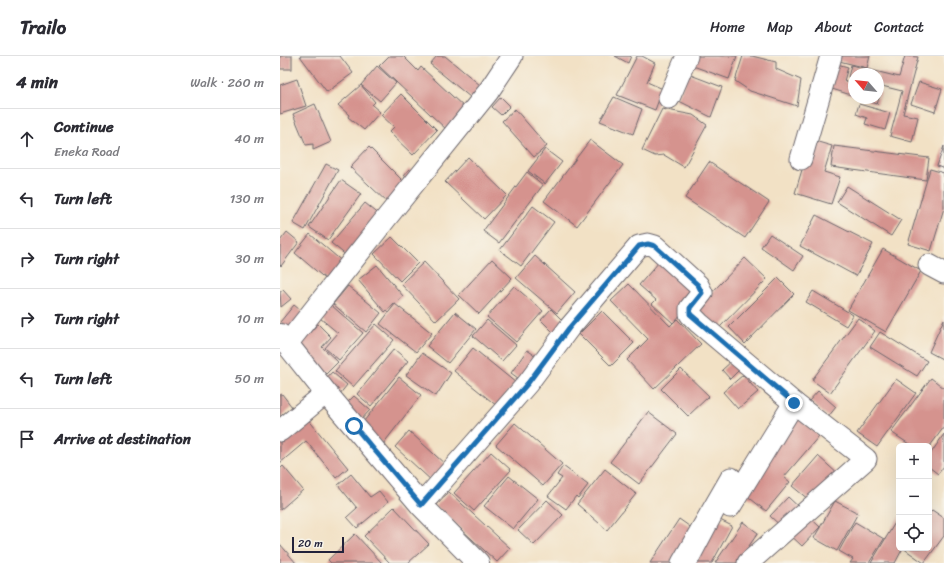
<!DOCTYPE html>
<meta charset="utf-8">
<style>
body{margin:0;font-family:Sriracha,sans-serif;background:#f2f2f3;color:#2b2b33}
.controls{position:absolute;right:12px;bottom:12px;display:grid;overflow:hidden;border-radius:6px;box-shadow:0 4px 16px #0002}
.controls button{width:36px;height:36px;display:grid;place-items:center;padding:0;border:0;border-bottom:1px solid #e1e1e2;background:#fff;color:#2b2b33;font:20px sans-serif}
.compass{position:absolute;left:568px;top:12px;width:36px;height:36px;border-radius:50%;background:#fff;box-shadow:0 4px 16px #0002;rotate:298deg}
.scale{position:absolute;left:12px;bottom:10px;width:52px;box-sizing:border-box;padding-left:4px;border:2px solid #22223b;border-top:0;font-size:11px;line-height:14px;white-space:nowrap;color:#22223b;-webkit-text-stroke:3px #f7f3e8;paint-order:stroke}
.stop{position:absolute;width:12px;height:12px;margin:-9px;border:3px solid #1f6fb2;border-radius:50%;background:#fff}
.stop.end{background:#1f6fb2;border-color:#fff;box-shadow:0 1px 4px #0008}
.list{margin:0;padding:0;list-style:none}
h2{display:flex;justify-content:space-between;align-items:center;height:52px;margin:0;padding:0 16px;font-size:17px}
h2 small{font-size:13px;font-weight:400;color:#7c7c81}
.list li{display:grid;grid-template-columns:26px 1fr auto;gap:12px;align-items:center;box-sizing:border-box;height:60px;padding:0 16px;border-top:1px solid #e1e1e2}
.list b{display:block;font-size:15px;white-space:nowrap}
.list p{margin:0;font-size:13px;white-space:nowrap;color:#7c7c81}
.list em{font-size:13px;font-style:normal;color:#7c7c81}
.icon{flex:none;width:22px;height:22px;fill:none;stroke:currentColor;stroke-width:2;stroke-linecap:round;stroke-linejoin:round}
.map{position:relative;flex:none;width:664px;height:507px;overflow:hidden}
header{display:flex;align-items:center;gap:24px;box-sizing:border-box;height:56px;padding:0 20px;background:#fff;border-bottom:1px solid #e1e1e2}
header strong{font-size:19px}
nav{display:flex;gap:22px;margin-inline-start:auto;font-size:14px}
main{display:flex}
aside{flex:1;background:#fff}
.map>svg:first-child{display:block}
.building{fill:#d5938e}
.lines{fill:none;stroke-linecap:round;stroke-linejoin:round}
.minor-casing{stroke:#6b656b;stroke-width:23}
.secondary-casing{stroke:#6b656b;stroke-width:24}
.minor{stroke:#fff;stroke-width:21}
.secondary{stroke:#fff;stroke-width:22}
.route{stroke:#1f6fb2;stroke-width:5}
</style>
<header>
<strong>Trailo</strong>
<nav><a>Home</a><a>Map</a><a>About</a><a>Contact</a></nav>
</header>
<main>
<aside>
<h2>4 min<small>Walk · 260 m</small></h2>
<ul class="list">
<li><svg class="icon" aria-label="ahead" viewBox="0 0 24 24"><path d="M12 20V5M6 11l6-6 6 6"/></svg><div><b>Continue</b><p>Eneka Road</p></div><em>40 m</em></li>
<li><svg class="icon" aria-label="left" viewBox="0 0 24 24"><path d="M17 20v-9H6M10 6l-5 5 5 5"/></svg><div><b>Turn left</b></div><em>130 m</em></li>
<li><svg class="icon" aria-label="right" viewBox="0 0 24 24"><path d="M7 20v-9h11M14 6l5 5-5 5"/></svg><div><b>Turn right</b></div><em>30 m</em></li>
<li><svg class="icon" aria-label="right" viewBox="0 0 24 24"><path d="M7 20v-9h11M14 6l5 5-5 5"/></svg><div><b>Turn right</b></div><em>10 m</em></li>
<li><svg class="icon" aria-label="left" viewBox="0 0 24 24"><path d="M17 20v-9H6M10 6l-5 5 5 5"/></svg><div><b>Turn left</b></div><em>50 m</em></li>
<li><svg class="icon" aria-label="arrive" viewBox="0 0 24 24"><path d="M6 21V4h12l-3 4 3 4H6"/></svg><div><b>Arrive at destination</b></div></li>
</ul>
</aside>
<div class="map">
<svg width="664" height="507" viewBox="0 0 664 507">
<rect width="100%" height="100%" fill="#f7f3e8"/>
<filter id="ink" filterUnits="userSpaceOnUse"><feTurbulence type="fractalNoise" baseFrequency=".025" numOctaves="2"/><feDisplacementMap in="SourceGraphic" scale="8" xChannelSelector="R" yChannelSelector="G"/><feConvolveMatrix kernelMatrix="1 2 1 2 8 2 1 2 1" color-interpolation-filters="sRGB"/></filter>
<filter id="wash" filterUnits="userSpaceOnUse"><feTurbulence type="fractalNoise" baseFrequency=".012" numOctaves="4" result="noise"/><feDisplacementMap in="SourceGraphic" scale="16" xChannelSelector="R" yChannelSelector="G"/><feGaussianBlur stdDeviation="0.9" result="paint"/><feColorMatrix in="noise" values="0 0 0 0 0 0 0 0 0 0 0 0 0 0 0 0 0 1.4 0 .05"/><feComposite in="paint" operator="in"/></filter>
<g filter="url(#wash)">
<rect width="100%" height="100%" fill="#f2e1c5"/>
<g id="blocks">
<g class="building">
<rect x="0" y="0" width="12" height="13"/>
<polygon points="20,0 60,0 73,17 47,36"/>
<polygon points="109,0 123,0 138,15 141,11 186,53 167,74 99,10"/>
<polygon points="157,0 165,0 206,34 196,46 150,8"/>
<polygon points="335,0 351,0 348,7"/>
<polygon points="357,0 362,0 375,7 367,26 383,33 375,54 337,39"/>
<polygon points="417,0 457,0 449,23 413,10"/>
<polygon points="463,0 472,0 496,6 496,13 521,24 517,50 470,35 455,25"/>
<polygon points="556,0 590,0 587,12 555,4"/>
<polygon points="625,0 638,1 623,58 638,61 632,86 610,80 622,35 598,29 598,18 574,18 574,23 568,21 571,9 619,21"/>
<polygon points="557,8 568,11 564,25 574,28 574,40 549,32"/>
<polygon points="97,10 116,27 100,45 81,29"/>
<polygon points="408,18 442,31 431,61 397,44"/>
<polygon points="17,23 26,50 0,58 0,29"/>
<polygon points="639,26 662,33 655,56 631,48"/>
<polygon points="81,29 95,46 92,49 100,56 84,74 68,61 69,59 58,49"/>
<polygon points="598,36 601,37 597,48 580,42 598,42"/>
<polygon points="121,38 157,74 133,99 109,76 114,71 101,59"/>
<polygon points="221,41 230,50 221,59 212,51"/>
<polygon points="334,41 362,53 353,78 320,65"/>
<polygon points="35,48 51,86 33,94 33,88 26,89 13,58"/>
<polygon points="579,48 610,57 605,74 585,68 587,62 576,58"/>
<polygon points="235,53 267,90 254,101 222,65"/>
<polygon points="382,53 413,59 427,69 404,111 384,99 375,100 362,94"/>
<polygon points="310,84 343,109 297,170 264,145"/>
<polygon points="531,84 552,90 544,116 560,121 551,148 515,137"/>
<polygon points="554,90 649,102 646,124 551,111"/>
<polygon points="664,90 664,113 657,110"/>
<polygon points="89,91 127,129 109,148 70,111"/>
<polygon points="265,93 282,106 265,128 248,115"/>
<polygon points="188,101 227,139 204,163 165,126"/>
<polygon points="429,106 489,146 465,182 405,142"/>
<polygon points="46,108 58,114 25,174 13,167"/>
<polygon points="129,113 136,119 130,126 123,120"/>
<polygon points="650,113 664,117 664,152 651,195 628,188"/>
<polygon points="247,116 263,129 219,187 203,175"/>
<polygon points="61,124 81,138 48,184 29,171"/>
<polygon points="567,130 621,164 611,180 557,146"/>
<polygon points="85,147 101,160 68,201 51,187"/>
<polygon points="253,150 274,166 241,210 220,194"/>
<polygon points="536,159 593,188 576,220 520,190"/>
<polygon points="7,176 19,186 1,210 0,209 0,185"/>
<polygon points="30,178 64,207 48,225 15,197"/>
<polygon points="490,178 523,200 514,214 481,191"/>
<polygon points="112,181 138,207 120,225 94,198"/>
<polygon points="603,193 641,215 606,276 568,254"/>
<polygon points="255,200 295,236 277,257 236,222"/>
<polygon points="465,202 487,223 438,273 417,252"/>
<polygon points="212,203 232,222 199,258 179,239"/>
<polygon points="380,205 418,240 393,267 372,248 376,244 359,229"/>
<polygon points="144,206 179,243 156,265 121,228"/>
<polygon points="97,209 123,240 105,256 78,224"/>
<polygon points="498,222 514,238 465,288 449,271"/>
<polygon points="349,228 390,270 397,263 421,288 374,333 347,304 368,283 331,245"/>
<polygon points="68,230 101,257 86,276 53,248"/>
<polygon points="234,230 263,255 236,286 207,261"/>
<polygon points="3,234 11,243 1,251 0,236"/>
<polygon points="533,235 573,259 566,270 526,246"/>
<polygon points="115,248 152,277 136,296 100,268"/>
<polygon points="14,249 25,258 11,276 0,266"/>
<polygon points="51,249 83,277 59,304 45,292 58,277 40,262"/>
<polygon points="271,253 287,269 277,280 261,264"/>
<polygon points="322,255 354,287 331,310 299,278"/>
<polygon points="175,256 196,273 168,307 147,290"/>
<polygon points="578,262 595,275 550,337 532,324"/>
<polygon points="664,263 664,304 649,296"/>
<polygon points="207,264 236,289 222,305 193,280"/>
<polygon points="38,268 51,281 42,291 58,306 45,319 16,291"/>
<polygon points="96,268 114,284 73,331 55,315"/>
<polygon points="600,276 647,305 637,320 590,291"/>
<polygon points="193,292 236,327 217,350 174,315"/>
<polygon points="114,293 128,305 91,350 77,338"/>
<polygon points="247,294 259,302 242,325 231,317"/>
<polygon points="142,297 171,317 156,340 126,319"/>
<polygon points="453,304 461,312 450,323 442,314"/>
<polygon points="401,313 429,340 408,360 381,333"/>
<polygon points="52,316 67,329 59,339 44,325"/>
<polygon points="463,319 478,336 458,353 443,336"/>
<polygon points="119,321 141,339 103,388 80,370"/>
<polygon points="651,322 664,332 664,371 650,390 632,390 611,376"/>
<polygon points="616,323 636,337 597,391 577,377"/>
<polygon points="538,335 556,351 548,361 529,345"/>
<polygon points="2,338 12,351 0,361 0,339"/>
<polygon points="74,340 90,354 79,366 63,351"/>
<polygon points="368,356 397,378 359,428 330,406"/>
<polygon points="517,360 539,380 504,421 510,426 486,455 456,431"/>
<polygon points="27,362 68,412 56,422 26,385 0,407 0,385"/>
<polygon points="235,367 282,408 263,430 216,389"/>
<polygon points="129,375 167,410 153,426 115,391"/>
<polygon points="664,378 664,410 658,418 649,411 649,400"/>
<polygon points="211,396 231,414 194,455 174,437"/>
<polygon points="538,400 559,419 534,448 512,430"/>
<polygon points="3,410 23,434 0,454 0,413"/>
<polygon points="283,410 308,429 298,442 296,440 286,453 268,440 282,422 277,419"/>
<polygon points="325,413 356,438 327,474 297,448"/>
<polygon points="71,418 90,441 99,435 108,446 77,472 67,461 77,452 58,429"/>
<polygon points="229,420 258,443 233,473 204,450"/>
<polygon points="169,436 230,492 217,506 156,450"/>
<polygon points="508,441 540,471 522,490 490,460"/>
<polygon points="267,444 283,459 254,489 238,474"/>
<polygon points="555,445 578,457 557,495 534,482"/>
<polygon points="114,451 149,488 128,507 110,507 84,480"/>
<polygon points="652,454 664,462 664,480 644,507 623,492 615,507 591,507 619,460 619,492 649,492 649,458"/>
<polygon points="432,460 452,470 432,507 407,507"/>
<polygon points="399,463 416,475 395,507 370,507"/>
<polygon points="463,466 478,477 457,507 435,507"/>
<polygon points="575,466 604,483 589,507 570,507 573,503 559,495"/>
<polygon points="75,478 102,507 51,507 48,504"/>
<polygon points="0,488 16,507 0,507"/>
</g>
</g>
</g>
<g filter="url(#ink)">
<use href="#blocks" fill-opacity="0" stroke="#6b656b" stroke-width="1"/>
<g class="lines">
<g class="minor-casing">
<g id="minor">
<polyline points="389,42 407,0"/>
<polyline points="521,103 551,0"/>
<polyline points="649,209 664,217"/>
<polyline points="7,288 108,160 208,36 232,0"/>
<polyline points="0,375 46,337"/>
<polyline points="141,449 248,327 289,272 359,190 368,188 375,190 418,229 422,237 410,252 410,258 419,267 514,347 586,403 468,507"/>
<polyline points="450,451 514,347"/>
<polyline points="402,507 451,422 406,507"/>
</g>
</g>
<g class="secondary-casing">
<polyline id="secondary" points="0,279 46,337 141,449 198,507"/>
</g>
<use href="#minor" class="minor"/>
<use href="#secondary" class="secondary"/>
</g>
</g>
<g class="lines" filter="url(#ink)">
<polyline class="route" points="74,370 141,449 248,327 289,272 359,190 368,188 375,190 418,229 422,237 410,252 410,258 514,347"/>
</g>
</svg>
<div class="controls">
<button>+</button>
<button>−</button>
<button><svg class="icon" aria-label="locate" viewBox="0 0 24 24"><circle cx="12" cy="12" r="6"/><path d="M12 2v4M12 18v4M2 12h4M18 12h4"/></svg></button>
</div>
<svg class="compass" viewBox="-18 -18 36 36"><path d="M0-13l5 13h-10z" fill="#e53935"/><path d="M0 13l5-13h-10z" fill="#7c7c81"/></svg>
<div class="scale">20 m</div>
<div class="stop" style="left:74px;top:370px"></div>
<div class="stop end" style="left:514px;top:347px"></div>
</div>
</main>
